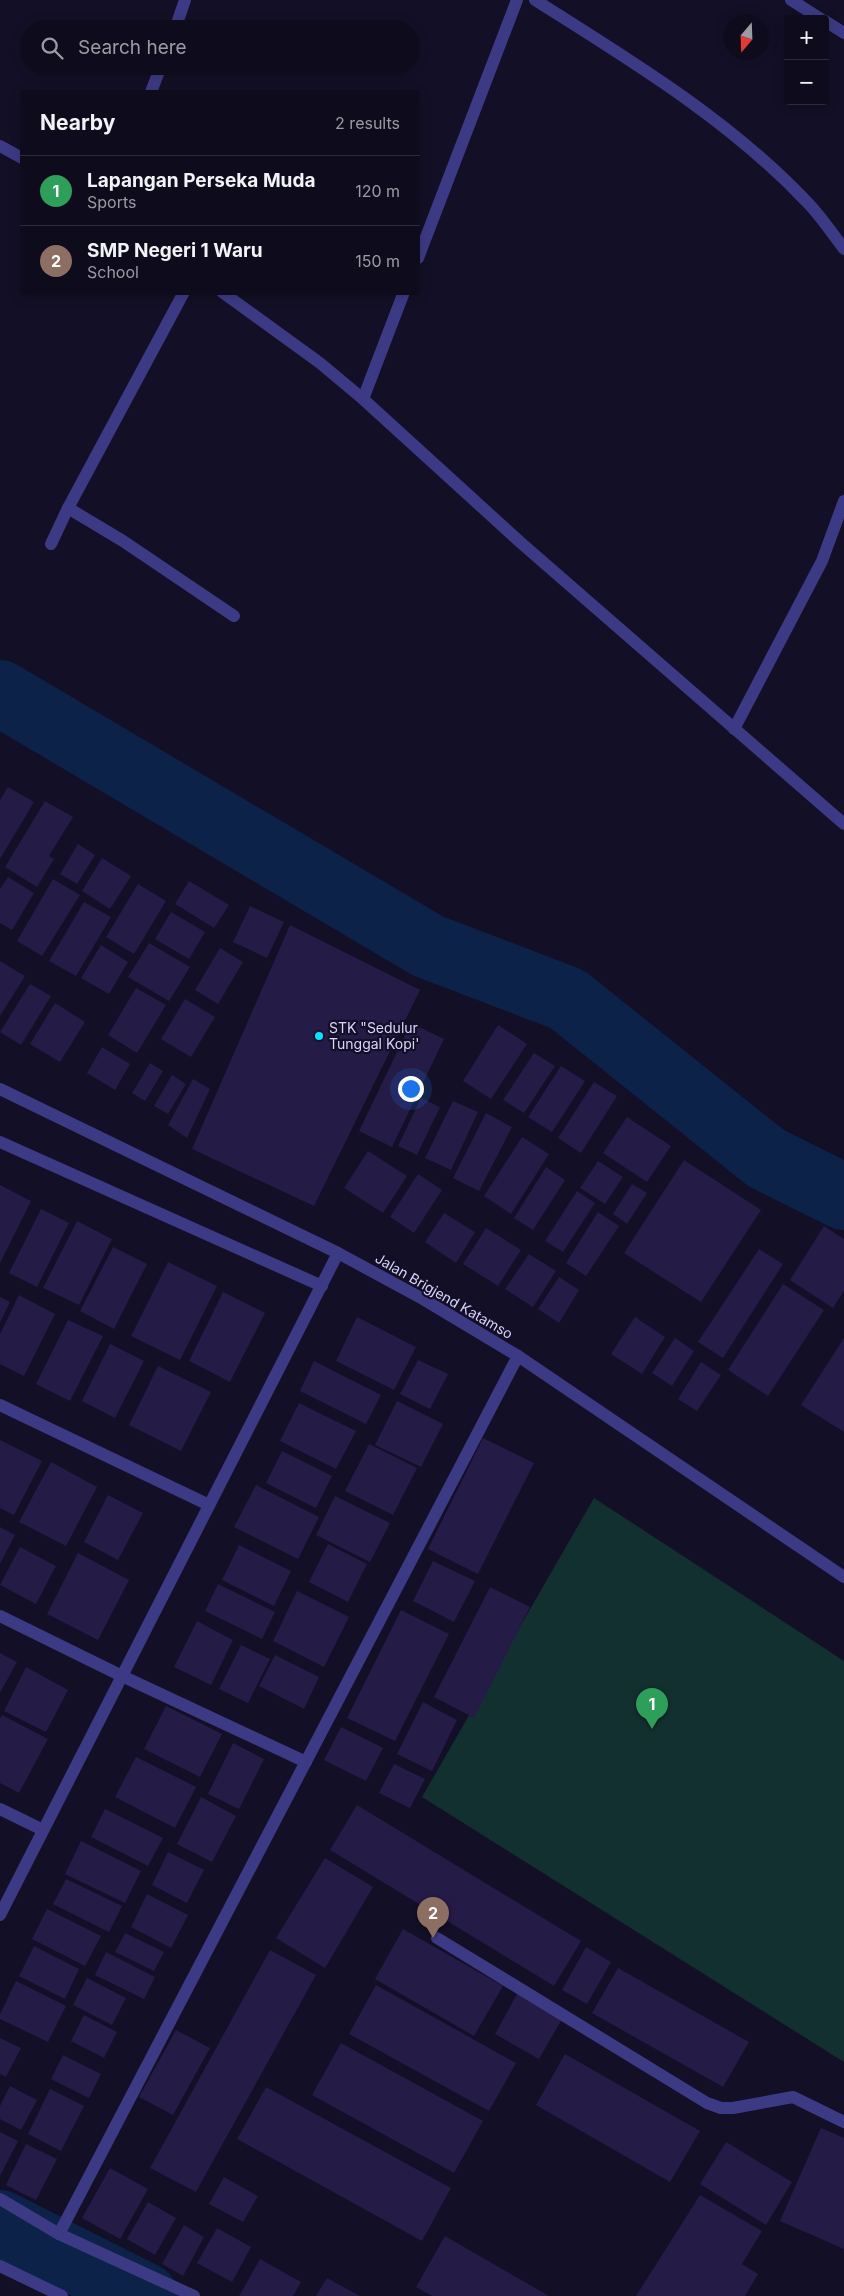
<!DOCTYPE html>
<meta charset="utf-8">
<style>
body{margin:0;font-family:Inter,sans-serif;background:#171425;color:#f1f3f6}
.controls{position:absolute;right:15px;top:15px;display:grid;overflow:hidden;border-radius:5px;box-shadow:0 2px 12px #0003}
.controls button{width:45px;height:45px;display:grid;place-items:center;padding:0;border:0;border-bottom:1px solid #2e2b3b;background:#0e0b1c;color:#f1f3f6;font:25px sans-serif}
.compass{position:absolute;left:724px;top:15px;width:45px;height:45px;border-radius:50%;background:#0e0b1c;box-shadow:0 2px 12px #0003;rotate:199deg}
.you{position:absolute;left:410px;top:1088px;width:18px;height:18px;margin:-12px;border:4px solid #fff;border-radius:50%;background:#1a73e8;box-shadow:0 0 0 8px #1a73e833}
.badge{display:grid;place-items:center;width:32px;height:32px;border-radius:50%;background:#00e5ff;color:#fff;font-size:16px;font-weight:700}
.pin{position:absolute;translate:-50% -41px;filter:drop-shadow(0 1px 2px #0008)}
.pin::after{content:'';position:absolute;top:26px;width:18px;height:15px;background:inherit;clip-path:polygon(0 0,100% 0,50% 100%)}
.list{margin:0;padding:0;list-style:none}
h2{display:flex;justify-content:space-between;align-items:center;height:65px;margin:0;padding:0 20px;font-size:21px}
h2 small{font-size:16px;font-weight:400;color:#9b9ba3}
.list li{display:grid;grid-template-columns:32px 1fr auto;gap:15px;align-items:center;box-sizing:border-box;height:70px;padding:0 20px;border-top:1px solid #2e2b3b}
.list b{display:block;font-size:19px;white-space:nowrap}
.list p{margin:0;font-size:16px;white-space:nowrap;color:#9b9ba3}
.list em{font-size:16px;font-style:normal;color:#9b9ba3}
.icon{flex:none;width:28px;height:28px;fill:none;stroke:currentColor;stroke-width:2;stroke-linecap:round;stroke-linejoin:round}
.map{position:relative;flex:none;width:844px;height:2296px;overflow:hidden}
.search{position:absolute;background:#0e0b1c;box-shadow:0 2px 12px #0003;left:20px;top:20px;width:400px;height:55px;display:flex;align-items:center;gap:12px;box-sizing:border-box;padding:0 18px;border-radius:28px;color:#9b9ba3;font-size:19px}
.panel{position:absolute;background:#0e0b1c;box-shadow:0 2px 12px #0003;left:20px;top:90px;width:400px;height:205px;border-radius:5px}
.map>svg:first-child{display:block}
.green{fill:#12302f}
.lines{fill:none;stroke-linecap:round;stroke-linejoin:round}
.river{stroke:#0c2248;stroke-width:66}
.building{fill:#241b47}
.service{stroke:#3d3a85;stroke-width:12}
.minor{stroke:#3d3a85;stroke-width:12}
.tertiary{stroke:#3d3a85;stroke-width:12}
.poi-dot{fill:#00e5ff;stroke:#130f26;stroke-width:2}
.labels{text-anchor:middle;stroke-width:4.5;stroke-linejoin:round;paint-order:stroke}
.poi-label{font-size:14px;fill:#d9d4ff;stroke:#130f26;text-anchor:start}
.street-label{font-size:14px;fill:#d9d4ff;stroke:#130f26}
</style>
<div class="map">
<svg width="844" height="2296" viewBox="0 0 844 2296">
<rect width="100%" height="100%" fill="#130f26"/>
<polygon class="green" points="594,1498 844,1661 844,2062 422,1797"/>
<g class="lines">
<g class="river">
<polyline points="0,693 428,946 567,999 766,1158 844,1197"/>
<polyline points="0,2223 145,2296"/>
</g>
</g>
<g class="building">
<polygon points="8,787 34,802 0,859 0,800"/>
<polygon points="45,801 73,817 49,856 54,859 37,887 5,867"/>
<polygon points="78,844 95,855 77,884 60,874"/>
<polygon points="102,858 131,876 110,909 82,891"/>
<polygon points="8,877 34,893 12,930 0,923 0,889"/>
<polygon points="53,879 80,895 42,956 17,941"/>
<polygon points="189,881 229,905 214,928 175,904"/>
<polygon points="138,884 166,901 134,954 106,937"/>
<polygon points="84,902 111,917 76,976 49,961"/>
<polygon points="250,906 284,922 267,958 233,942"/>
<polygon points="171,912 205,932 189,959 155,939"/>
<polygon points="290,925 420,990 314,1206 192,1149"/>
<polygon points="149,943 190,967 169,1001 128,977"/>
<polygon points="101,945 128,962 109,994 81,978"/>
<polygon points="220,948 243,962 218,1004 195,990"/>
<polygon points="0,961 25,976 0,1016"/>
<polygon points="30,984 51,996 21,1045 0,1032"/>
<polygon points="136,988 166,1005 137,1053 108,1035"/>
<polygon points="185,999 215,1017 191,1057 161,1039"/>
<polygon points="55,1003 85,1022 60,1062 30,1044"/>
<polygon points="411,1023 444,1039 392,1147 359,1131"/>
<polygon points="498,1025 527,1044 491,1099 463,1081"/>
<polygon points="102,1047 130,1064 115,1090 87,1073"/>
<polygon points="534,1053 555,1066 524,1113 503,1100"/>
<polygon points="150,1063 163,1071 145,1101 132,1093"/>
<polygon points="561,1066 585,1081 552,1132 528,1117"/>
<polygon points="172,1075 186,1084 168,1114 154,1106"/>
<polygon points="193,1079 210,1089 187,1138 168,1125"/>
<polygon points="594,1082 617,1096 581,1153 558,1138"/>
<polygon points="421,1098 440,1107 417,1155 398,1146"/>
<polygon points="453,1101 478,1112 451,1170 425,1158"/>
<polygon points="486,1113 512,1127 479,1191 453,1178"/>
<polygon points="627,1117 671,1146 647,1182 603,1153"/>
<polygon points="522,1137 549,1154 511,1214 484,1196"/>
<polygon points="368,1151 407,1176 383,1213 344,1188"/>
<polygon points="684,1160 761,1210 701,1302 624,1253"/>
<polygon points="598,1161 623,1177 605,1204 580,1188"/>
<polygon points="546,1167 565,1180 533,1230 514,1218"/>
<polygon points="418,1174 442,1190 414,1233 390,1217"/>
<polygon points="632,1184 647,1193 627,1224 613,1214"/>
<polygon points="0,1185 31,1201 0,1263"/>
<polygon points="577,1191 595,1203 563,1252 545,1241"/>
<polygon points="41,1209 69,1223 37,1287 9,1273"/>
<polygon points="598,1212 619,1226 586,1276 566,1263"/>
<polygon points="444,1213 475,1232 456,1263 425,1242"/>
<polygon points="77,1221 112,1239 79,1305 43,1288"/>
<polygon points="824,1226 844,1239 844,1291 833,1308 790,1280"/>
<polygon points="486,1228 521,1250 498,1286 463,1264"/>
<polygon points="113,1247 147,1264 114,1329 80,1311"/>
<polygon points="759,1249 783,1264 723,1358 698,1342"/>
<polygon points="529,1254 556,1271 533,1307 505,1289"/>
<polygon points="168,1262 217,1286 180,1360 131,1336"/>
<polygon points="559,1277 579,1290 559,1323 538,1309"/>
<polygon points="783,1284 824,1310 768,1396 728,1370"/>
<polygon points="223,1292 265,1313 230,1382 189,1361"/>
<polygon points="19,1295 55,1314 24,1376 0,1364 0,1334"/>
<polygon points="0,1297 10,1302 0,1323"/>
<polygon points="357,1317 416,1347 394,1390 336,1361"/>
<polygon points="635,1317 665,1337 642,1374 611,1354"/>
<polygon points="68,1320 103,1336 70,1401 36,1384"/>
<polygon points="675,1338 694,1351 672,1386 652,1373"/>
<polygon points="844,1338 844,1432 801,1405"/>
<polygon points="110,1344 144,1361 115,1418 82,1401"/>
<polygon points="418,1360 448,1374 430,1409 400,1394"/>
<polygon points="314,1361 381,1395 366,1424 300,1391"/>
<polygon points="701,1362 721,1375 697,1411 678,1399"/>
<polygon points="158,1366 211,1392 181,1451 129,1425"/>
<polygon points="397,1401 443,1424 421,1467 375,1445"/>
<polygon points="299,1403 356,1431 336,1469 280,1441"/>
<polygon points="483,1438 534,1463 478,1574 428,1549"/>
<polygon points="0,1440 42,1461 14,1515 0,1508"/>
<polygon points="369,1444 417,1468 393,1515 345,1491"/>
<polygon points="282,1451 332,1476 316,1508 266,1483"/>
<polygon points="51,1462 97,1487 66,1546 19,1522"/>
<polygon points="256,1485 319,1517 298,1559 234,1527"/>
<polygon points="108,1495 143,1513 118,1560 84,1542"/>
<polygon points="335,1496 390,1523 370,1562 316,1535"/>
<polygon points="0,1527 15,1535 0,1564"/>
<polygon points="328,1544 367,1564 348,1602 309,1582"/>
<polygon points="239,1545 291,1571 274,1606 222,1580"/>
<polygon points="20,1547 56,1566 36,1604 0,1585"/>
<polygon points="78,1553 129,1580 98,1640 47,1614"/>
<polygon points="433,1561 475,1581 454,1622 413,1601"/>
<polygon points="218,1584 275,1612 262,1639 205,1611"/>
<polygon points="490,1587 530,1607 474,1718 434,1697"/>
<polygon points="297,1591 349,1617 324,1667 273,1641"/>
<polygon points="401,1610 449,1634 395,1741 347,1718"/>
<polygon points="197,1621 233,1640 211,1685 174,1667"/>
<polygon points="241,1645 270,1659 248,1703 219,1689"/>
<polygon points="0,1653 17,1662 0,1693"/>
<polygon points="275,1655 319,1677 304,1709 259,1686"/>
<polygon points="26,1667 68,1690 46,1732 4,1711"/>
<polygon points="423,1702 457,1720 432,1771 397,1754"/>
<polygon points="166,1706 222,1734 200,1777 144,1749"/>
<polygon points="2,1715 48,1739 19,1793 0,1783 0,1719"/>
<polygon points="341,1727 383,1748 366,1781 324,1760"/>
<polygon points="233,1743 264,1759 239,1809 208,1794"/>
<polygon points="136,1757 196,1787 175,1828 115,1797"/>
<polygon points="394,1764 425,1779 410,1808 379,1793"/>
<polygon points="201,1797 236,1816 212,1862 177,1844"/>
<polygon points="357,1805 581,1941 554,1986 330,1850"/>
<polygon points="105,1809 163,1838 148,1866 91,1837"/>
<polygon points="81,1841 141,1871 125,1903 65,1874"/>
<polygon points="168,1852 204,1870 187,1903 152,1885"/>
<polygon points="325,1858 373,1887 325,1968 276,1938"/>
<polygon points="66,1879 122,1906 109,1932 53,1904"/>
<polygon points="147,1894 188,1915 171,1948 131,1927"/>
<polygon points="47,1909 101,1936 85,1966 32,1939"/>
<polygon points="403,1929 503,1986 474,2036 375,1979"/>
<polygon points="125,1933 164,1952 154,1971 115,1952"/>
<polygon points="34,1946 79,1969 65,1999 19,1976"/>
<polygon points="586,1947 611,1962 587,2004 562,1990"/>
<polygon points="270,1950 316,1975 196,2192 150,2168"/>
<polygon points="106,1952 155,1977 144,1999 95,1975"/>
<polygon points="618,1968 749,2042 723,2087 592,2013"/>
<polygon points="87,1978 126,1998 112,2025 73,2005"/>
<polygon points="16,1981 66,2006 48,2042 0,2019 0,2014"/>
<polygon points="376,1985 516,2063 489,2111 349,2034"/>
<polygon points="517,1994 562,2019 539,2059 495,2034"/>
<polygon points="84,2015 117,2032 104,2058 71,2041"/>
<polygon points="176,2030 210,2048 173,2115 139,2097"/>
<polygon points="0,2038 21,2048 6,2077 0,2074"/>
<polygon points="341,2043 483,2121 454,2173 312,2095"/>
<polygon points="565,2054 700,2131 670,2182 536,2105"/>
<polygon points="63,2055 101,2074 89,2098 51,2079"/>
<polygon points="10,2086 37,2100 21,2130 0,2119 0,2106"/>
<polygon points="266,2087 451,2188 422,2241 237,2139"/>
<polygon points="50,2089 84,2106 61,2151 28,2134"/>
<polygon points="821,2128 844,2138 844,2249 780,2221"/>
<polygon points="0,2132 18,2141 0,2176"/>
<polygon points="726,2142 792,2182 766,2225 700,2184"/>
<polygon points="26,2144 57,2159 36,2200 6,2185"/>
<polygon points="110,2168 148,2189 120,2239 82,2218"/>
<polygon points="224,2177 258,2196 243,2222 209,2204"/>
<polygon points="700,2195 762,2231 742,2264 758,2274 745,2296 636,2296"/>
<polygon points="148,2202 176,2218 155,2255 127,2239"/>
<polygon points="184,2225 204,2237 183,2276 162,2264"/>
<polygon points="217,2228 251,2247 232,2282 197,2263"/>
<polygon points="445,2236 549,2296 432,2296 416,2287"/>
<polygon points="260,2259 301,2282 293,2296 239,2296"/>
<polygon points="327,2278 360,2296 316,2296"/>
</g>
<g class="lines">
<polyline class="service" points="437,1938 707,2103 721,2108 733,2108 793,2097 844,2122"/>
<g class="minor">
<path d="M535 0C630 60 728 119 806 201 820 215 832 233 844 249"/>
<polyline points="791,0 821,19"/>
<polyline points="825,21 844,33"/>
<polyline points="175,29 185,0"/>
<polyline points="151,92 161,66"/>
<polyline points="0,146 22,158"/>
<polyline points="418,258 517,0"/>
<polyline points="222,292 320,363 363,399 520,542 844,824"/>
<polyline points="363,399 404,292"/>
<polyline points="68,508 123,541 234,616"/>
<polyline points="51,544 68,508 184,292"/>
<polyline points="734,729 822,561 844,501"/>
<polyline points="0,1142 322,1286"/>
<polyline points="0,1405 209,1505"/>
<polyline points="0,1616 122,1676 306,1762"/>
<polyline points="0,1809 43,1830"/>
<polyline points="0,1915 338,1253"/>
<polyline points="0,2199 59,2234 194,2296"/>
<polyline points="59,2234 518,1356"/>
<polyline points="0,2266 62,2296"/>
</g>
<polyline class="tertiary" points="0,1089 338,1253 423,1299 518,1356 844,1577"/>
</g>
<circle class="poi-dot" cx="319" cy="1036" r="5"/>
<g class="labels">
<g class="poi-label">
<text x="329" y="1033">STK "Sedulur<tspan x="329" dy="16">Tunggal Kopi'</tspan></text>
</g>
<g class="street-label">
<text transform="translate(444 1296) rotate(30)" y="5">Jalan Brigjend Katamso</text>
</g>
</g>
</svg>
<div class="controls">
<button>+</button>
<button>−</button>
</div>
<svg class="compass" viewBox="-18 -18 36 36"><path d="M0-13l5 13h-10z" fill="#e53935"/><path d="M0 13l5-13h-10z" fill="#9b9ba3"/></svg>
<div class="you"></div>
<div class="pin badge" style="left:652px;top:1729px;background:#2e9e5b">1</div>
<div class="pin badge" style="left:433px;top:1938px;background:#8d6e63">2</div>
<div class="search"><svg class="icon" aria-label="search" viewBox="0 0 24 24"><circle cx="10" cy="10" r="6"/><path d="M15 15l6 6"/></svg>Search here</div>
<section class="panel">
<h2>Nearby<small>2 results</small></h2>
<ul class="list">
<li><span class="badge" style="background:#2e9e5b">1</span><div><b>Lapangan Perseka Muda</b><p>Sports</p></div><em>120 m</em></li>
<li><span class="badge" style="background:#8d6e63">2</span><div><b>SMP Negeri 1 Waru</b><p>School</p></div><em>150 m</em></li>
</ul>
</section>
</div>
